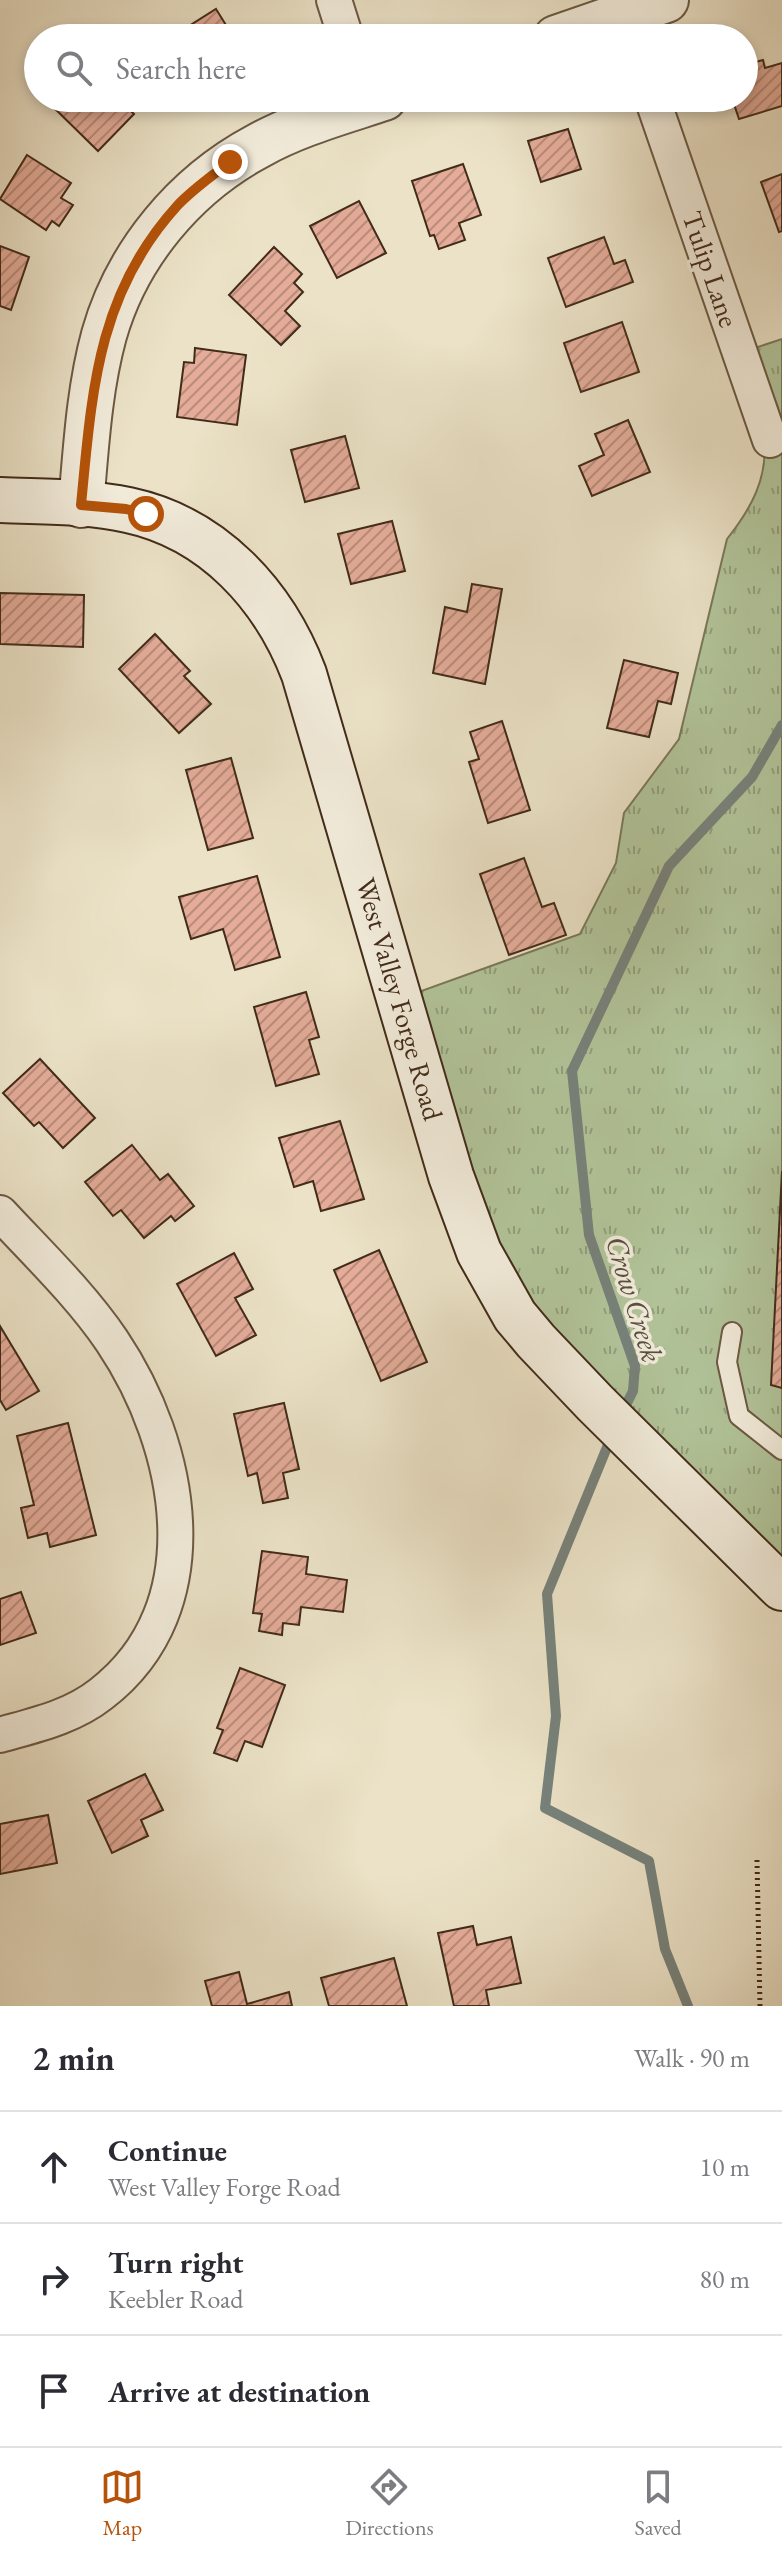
<!DOCTYPE html>
<meta charset="utf-8">
<style>
body{margin:0;font-family:"EB Garamond",serif;background:#f7f7f7;color:#2b2b33}
.stop{position:absolute;width:24px;height:24px;margin:-18px;border:6px solid #b45309;border-radius:50%;background:#fff}
.stop.end{background:#b45309;border-color:#fff;box-shadow:0 2px 8px #0008}
.list{margin:0;padding:0;list-style:none}
h2{display:flex;justify-content:space-between;align-items:center;height:104px;margin:0;padding:0 32px;font-size:34px}
h2 small{font-size:26px;font-weight:400;color:#7c7c81}
.list li{display:grid;grid-template-columns:52px 1fr auto;gap:24px;align-items:center;box-sizing:border-box;height:112px;padding:0 32px;border-top:2px solid #e1e1e2}
.list b{display:block;font-size:30px;white-space:nowrap}
.list p{margin:0;font-size:26px;white-space:nowrap;color:#7c7c81}
.list em{font-size:26px;font-style:normal;color:#7c7c81}
.icon{flex:none;width:44px;height:44px;fill:none;stroke:currentColor;stroke-width:2;stroke-linecap:round;stroke-linejoin:round}
.map{position:relative;flex:none;width:782px;height:2006px;overflow:hidden}
.search{position:absolute;background:#fff;box-shadow:0 4px 12px #0003;left:24px;right:24px;top:24px;height:88px;display:flex;align-items:center;gap:20px;box-sizing:border-box;padding:0 28px;border-radius:44px;color:#7c7c81;font-size:30px}
.sheet{height:440px;background:#fff}
nav{display:flex;justify-content:space-around;align-items:center;box-sizing:border-box;height:112px;border-top:2px solid #e1e1e2;background:#fff;font-size:22px;color:#7c7c81}
nav a{display:grid;justify-items:center;gap:4px}
nav .on{color:#b45309}
.map>svg:first-child{display:block}
.park{fill:url(#park-tufts);stroke:#7a785a;stroke-width:2}
.lines{fill:none;stroke-linecap:round;stroke-linejoin:round}
.stream{stroke:#77827b;stroke-width:10}
.building{fill:url(#building-hatch);stroke:#422b19;stroke-width:2}
.service-casing{stroke:#6c5944;stroke-width:22}
.minor-casing{stroke:#6c5944;stroke-width:38}
.tertiary-casing{stroke:#6c5944;stroke-width:48}
.secondary-casing{stroke:#422b19;stroke-width:48}
.path{stroke:#422b19;stroke-width:5;stroke-dasharray:2 4;stroke-linecap:butt}
.service{stroke:#f2ecdb;stroke-width:18}
.minor{stroke:#f2ecdb;stroke-width:34}
.tertiary{stroke:#f2ecdb;stroke-width:44}
.secondary{stroke:#f2ecdb;stroke-width:44}
.route{stroke:#b45309;stroke-width:10}
.labels{text-anchor:middle;stroke-width:7;stroke-linejoin:round;paint-order:stroke}
.street-label{font-size:28px;fill:#422b19;stroke:#f2ecdb}
.water-label{font-size:30px;font-style:italic;fill:#584f42;stroke:#f2ecdb}
</style>
<div class="map">
<svg width="782" height="2006" viewBox="0 0 782 2006">
<defs>
<pattern id="park-tufts" width="24" height="20" patternUnits="userSpaceOnUse" patternTransform="scale(2)"><rect width="24" height="20" fill="#b2c49a"/><path d="M3 7l-1-3M5 7V3M7 7l1-3M15 17l-1-3M17 17v-4M19 17l1-3" fill="none" stroke="#929f7d"/></pattern>
<pattern id="building-hatch" width="6" height="6" patternUnits="userSpaceOnUse" patternTransform="scale(2)"><rect width="6" height="6" fill="#e4ac99"/><path d="M-1 1l2-2M0 6l6-6M5 7l2-2" fill="none" stroke="#ba8c7c"/></pattern>
</defs>
<rect width="100%" height="100%" fill="#ebe2c7"/>
<filter id="stains"><feTurbulence type="fractalNoise" baseFrequency=".0025" numOctaves="4"/><feColorMatrix values="0 0 0 0 .2 0 0 0 0 .09 0 0 0 0 .02 0 0 0 .5 -.17"/></filter>
<radialGradient id="worn" r=".72"><stop offset=".6" stop-color="#630" stop-opacity="0"/><stop offset="1" stop-color="#630" stop-opacity=".3"/></radialGradient>
<path class="park" d="M782 339V1588L536 1341 399 999 580 934 616 863 624 813 679 739 727 539C782 470 768 433 740 353Z"/>
<g class="lines">
<g class="stream">
<polyline points="622,1413 633,1391 635,1366 589,1235 572,1071 669,866 752,777 782,725"/>
<polyline points="612,1435 547,1594 556,1716 545,1808 649,1861 665,1949 688,2006"/>
</g>
</g>
<g class="building">
<polygon points="216,9 234,38 170,38"/>
<polygon points="763,60 765,68 782,63 782,106 739,119 732,98 744,98 744,65"/>
<polygon points="44,98 117,98 134,114 98,151"/>
<polygon points="568,129 581,169 541,182 528,141"/>
<polygon points="27,155 71,183 61,198 73,205 59,226 52,221 46,230 0,199"/>
<polygon points="463,164 481,215 459,223 465,240 439,249 434,235 430,236 412,181"/>
<polygon points="782,174 782,231 779,232 761,182"/>
<polygon points="359,201 386,253 337,278 310,226"/>
<polygon points="604,237 614,264 625,260 633,282 566,307 548,258"/>
<polygon points="0,246 29,257 11,310 0,306"/>
<polygon points="274,247 302,274 294,283 303,292 285,311 300,326 281,345 229,295"/>
<polygon points="622,322 639,372 581,392 564,343"/>
<polygon points="195,348 246,355 237,425 177,417 184,362 194,363"/>
<polygon points="628,420 650,472 592,496 579,466 604,455 595,434"/>
<polygon points="345,436 359,488 305,502 291,450"/>
<polygon points="392,521 405,571 351,584 338,534"/>
<polygon points="472,584 502,589 485,684 433,673 445,607 467,612"/>
<polygon points="0,593 84,595 83,647 0,644"/>
<polygon points="155,634 190,671 184,676 211,704 179,733 119,669"/>
<polygon points="624,660 678,673 671,704 658,701 649,737 607,728"/>
<polygon points="502,721 530,810 488,823 469,762 479,759 470,732"/>
<polygon points="231,758 253,838 208,850 186,770"/>
<polygon points="524,858 542,907 554,903 566,935 509,955 480,874"/>
<polygon points="257,876 280,957 235,970 223,929 191,939 179,897"/>
<polygon points="306,992 319,1037 309,1040 319,1074 276,1086 254,1007"/>
<polygon points="40,1059 95,1118 63,1148 39,1122 34,1126 3,1093"/>
<polygon points="340,1121 364,1199 321,1211 313,1181 294,1187 279,1138"/>
<polygon points="132,1145 160,1180 168,1174 194,1206 175,1221 171,1216 144,1238 121,1210 113,1216 85,1182"/>
<polygon points="782,1171 782,1388 771,1385"/>
<polygon points="379,1250 427,1362 381,1381 334,1270"/>
<polygon points="234,1253 253,1289 235,1298 256,1335 216,1356 177,1284"/>
<polygon points="0,1326 39,1391 6,1410 0,1400"/>
<polygon points="284,1403 299,1469 283,1473 288,1498 263,1503 257,1473 248,1476 234,1414"/>
<polygon points="68,1423 96,1535 50,1547 47,1533 28,1538 21,1508 34,1505 17,1436"/>
<polygon points="262,1551 308,1557 306,1574 347,1580 343,1612 301,1607 299,1625 283,1623 282,1635 259,1631 262,1614 253,1613"/>
<polygon points="21,1592 36,1633 0,1645 0,1599"/>
<polygon points="240,1668 285,1685 262,1747 245,1741 237,1761 214,1753 223,1730 217,1728"/>
<polygon points="145,1774 163,1810 141,1820 148,1836 112,1853 88,1801"/>
<polygon points="48,1815 57,1863 0,1874 0,1824"/>
<polygon points="473,1926 477,1945 511,1937 521,1983 486,1990 489,2006 454,2006 438,1933"/>
<polygon points="394,1958 407,2006 329,2006 321,1978"/>
<polygon points="239,1972 247,2004 289,1992 292,2006 212,2006 205,1981"/>
</g>
<g class="lines">
<g class="service-casing">
<polyline id="service" points="732,1332 727,1362 739,1416 782,1450"/>
</g>
<g class="minor-casing">
<g id="minor">
<polyline points="334,0 346,38"/>
<polyline points="652,98 770,440"/>
<path d="M0 1213C38 1254 80 1294 112 1341 182 1445 214 1607 101 1694 72 1717 35 1725 0 1735"/>
</g>
</g>
<g class="tertiary-casing">
<g id="tertiary">
<polyline points="556,38 666,0"/>
<path d="M81 505C86 448 89 390 104 335 127 254 185 185 258 146 297 124 342 112 384 98"/>
</g>
</g>
<g class="secondary-casing">
<path id="secondary" d="M0 500C42 502 87 501 128 510 213 528 274 595 304 674L451 1176 479 1252 515 1316 536 1341 595 1403 782 1588"/>
</g>
<polyline class="path" points="757,1860 760,2006"/>
<use href="#service" class="service"/>
<use href="#minor" class="minor"/>
<use href="#tertiary" class="tertiary"/>
<use href="#secondary" class="secondary"/>
</g>
<g class="lines">
<path class="route" d="M146 514 126 509 81 505C92 392 97 294 177 206 193 189 212 176 230 162"/>
</g>
<g class="labels">
<g class="street-label">
<text transform="translate(711 269) rotate(71)" y="10">Tulip Lane</text>
<text transform="translate(400 999) rotate(74)" y="10">West Valley Forge Road</text>
</g>
<g class="water-label">
<text transform="translate(634 1299) rotate(73)" y="10">Crow Creek</text>
</g>
</g>
<rect width="100%" height="100%" filter="url(#stains)"/>
<rect width="100%" height="100%" fill="url(#worn)"/>
</svg>
<div class="stop" style="left:146px;top:514px"></div>
<div class="stop end" style="left:230px;top:162px"></div>
<div class="search"><svg class="icon" aria-label="search" viewBox="0 0 24 24"><circle cx="10" cy="10" r="6"/><path d="M15 15l6 6"/></svg>Search here</div>
</div>
<section class="sheet">
<h2>2 min<small>Walk · 90 m</small></h2>
<ul class="list">
<li><svg class="icon" aria-label="ahead" viewBox="0 0 24 24"><path d="M12 20V5M6 11l6-6 6 6"/></svg><div><b>Continue</b><p>West Valley Forge Road</p></div><em>10 m</em></li>
<li><svg class="icon" aria-label="right" viewBox="0 0 24 24"><path d="M7 20v-9h11M14 6l5 5-5 5"/></svg><div><b>Turn right</b><p>Keebler Road</p></div><em>80 m</em></li>
<li><svg class="icon" aria-label="arrive" viewBox="0 0 24 24"><path d="M6 21V4h12l-3 4 3 4H6"/></svg><div><b>Arrive at destination</b></div></li>
</ul>
</section>
<nav>
<a class="on"><svg class="icon" aria-label="map" viewBox="0 0 24 24"><path d="M3 6l6-2 6 2 6-2v14l-6 2-6-2-6 2zM9 4v14M15 6v14"/></svg>Map</a>
<a><svg class="icon" aria-label="directions" viewBox="0 0 24 24"><path d="M12 3l9 9-9 9-9-9zM9 14v-3h6M13 9l2 2-2 2"/></svg>Directions</a>
<a><svg class="icon" aria-label="saved" viewBox="0 0 24 24"><path d="M7 4h10v16l-5-4-5 4z"/></svg>Saved</a>
</nav>
